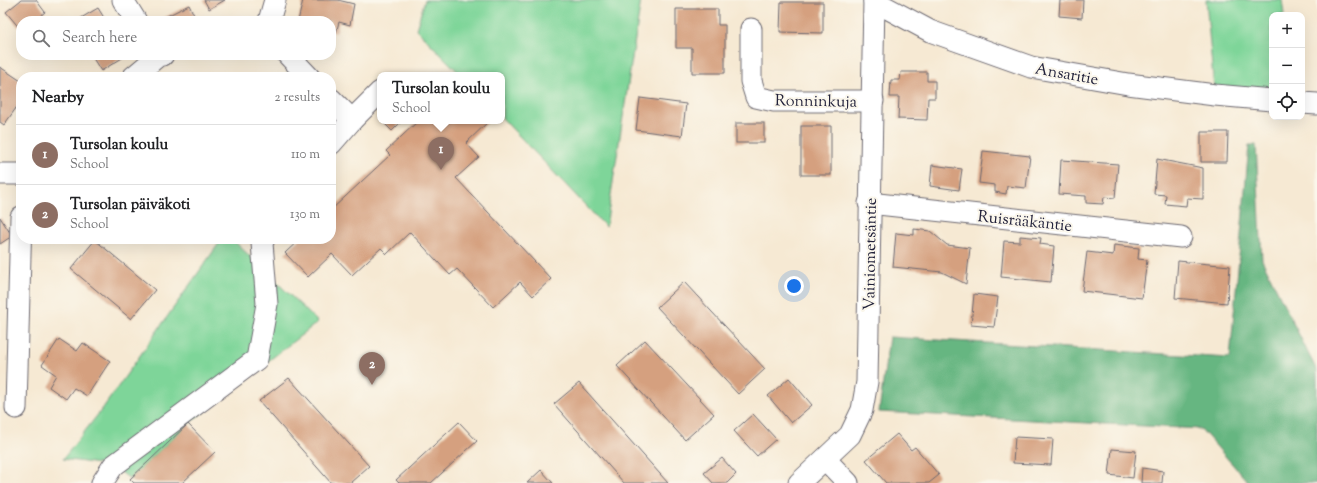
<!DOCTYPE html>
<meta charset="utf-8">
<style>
body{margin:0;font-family:"Sorts Mill Goudy",serif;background:#f2f2f2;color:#202124}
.controls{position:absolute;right:12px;top:12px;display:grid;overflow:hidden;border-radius:8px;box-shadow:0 4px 16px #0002}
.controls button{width:36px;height:36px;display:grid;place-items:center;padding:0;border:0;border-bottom:1px solid #e0e0e0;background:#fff;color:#202124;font:20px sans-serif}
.you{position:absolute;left:794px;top:286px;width:14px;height:14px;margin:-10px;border:3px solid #fff;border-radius:50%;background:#1a73e8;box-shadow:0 0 0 6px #1a73e833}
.badge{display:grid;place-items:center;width:26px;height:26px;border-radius:50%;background:#0b8043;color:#fff;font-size:13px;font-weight:700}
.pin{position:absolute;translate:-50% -33px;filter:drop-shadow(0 1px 2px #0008)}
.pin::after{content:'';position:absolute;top:21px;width:14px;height:12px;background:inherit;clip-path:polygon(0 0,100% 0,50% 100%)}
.popup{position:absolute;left:377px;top:72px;width:128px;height:52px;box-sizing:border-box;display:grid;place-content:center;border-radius:8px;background:#fff;filter:drop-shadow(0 1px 3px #0005);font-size:13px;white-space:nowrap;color:#757577}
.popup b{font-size:15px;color:#202124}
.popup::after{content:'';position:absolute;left:50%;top:100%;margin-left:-8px;border:8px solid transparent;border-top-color:#fff}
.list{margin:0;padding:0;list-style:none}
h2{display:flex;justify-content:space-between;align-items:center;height:52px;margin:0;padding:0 16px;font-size:17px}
h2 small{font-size:13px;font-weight:400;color:#757577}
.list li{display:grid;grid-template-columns:26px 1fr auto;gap:12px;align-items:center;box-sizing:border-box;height:60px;padding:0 16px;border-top:1px solid #e0e0e0}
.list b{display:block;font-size:15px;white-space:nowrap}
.list p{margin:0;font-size:13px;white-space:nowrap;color:#757577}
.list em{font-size:13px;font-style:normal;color:#757577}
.icon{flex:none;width:22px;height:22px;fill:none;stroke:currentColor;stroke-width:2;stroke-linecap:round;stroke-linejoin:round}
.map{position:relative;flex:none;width:1317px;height:483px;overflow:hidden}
.search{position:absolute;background:#fff;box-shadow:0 4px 16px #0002;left:16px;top:16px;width:320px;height:44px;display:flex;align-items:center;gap:10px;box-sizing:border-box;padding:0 14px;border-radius:16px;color:#757577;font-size:15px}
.panel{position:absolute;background:#fff;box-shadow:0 4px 16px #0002;left:16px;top:72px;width:320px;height:172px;border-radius:16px}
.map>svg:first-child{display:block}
.green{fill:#7ed599;stroke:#507c6a}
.forest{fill:#66b681;stroke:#446c5e}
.building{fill:#d5a07f}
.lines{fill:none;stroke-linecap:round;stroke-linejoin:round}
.minor-casing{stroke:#6c6870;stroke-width:23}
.minor{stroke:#fff;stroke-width:21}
.labels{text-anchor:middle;stroke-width:4;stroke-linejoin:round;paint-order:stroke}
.street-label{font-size:16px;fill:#22223b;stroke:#fbf7ec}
</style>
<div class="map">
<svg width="1317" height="483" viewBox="0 0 1317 483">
<rect width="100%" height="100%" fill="#fbf7ec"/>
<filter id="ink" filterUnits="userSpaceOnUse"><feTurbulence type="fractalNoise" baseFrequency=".025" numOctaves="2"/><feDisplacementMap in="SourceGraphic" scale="8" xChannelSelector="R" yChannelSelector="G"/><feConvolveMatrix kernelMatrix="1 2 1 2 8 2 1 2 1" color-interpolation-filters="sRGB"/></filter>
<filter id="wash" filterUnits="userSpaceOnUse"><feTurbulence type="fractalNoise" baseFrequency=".012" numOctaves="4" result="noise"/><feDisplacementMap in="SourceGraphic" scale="16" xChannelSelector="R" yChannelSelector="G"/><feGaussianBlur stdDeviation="0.9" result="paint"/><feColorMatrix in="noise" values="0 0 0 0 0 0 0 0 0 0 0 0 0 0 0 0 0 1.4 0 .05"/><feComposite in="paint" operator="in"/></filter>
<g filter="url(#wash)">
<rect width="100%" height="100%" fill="#f6e9d3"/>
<g class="green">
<polygon points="425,0 641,0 606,227 502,118 502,75 461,75 416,29"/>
<polygon points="1206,0 1282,0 1284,15 1272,15 1272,94 1214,89"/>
<polygon points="222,239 232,239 318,322 188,424 130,479 113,466 63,459 103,408"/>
</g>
<polygon class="forest" points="1249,145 1256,145 1262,260 1317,371 1317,483 1249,483 1201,429 879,412 889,337 1230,358"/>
<g id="blocks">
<g class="building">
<polygon points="21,0 36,0 45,12 34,21 21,21 21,30 6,12"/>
<polygon points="204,0 225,0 209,9"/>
<polygon points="303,0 338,0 354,4 350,25 339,22 336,33 331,32 331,21 298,21"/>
<polygon points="1060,0 1083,0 1082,18 1059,16"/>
<polygon points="781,2 823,2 823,33 780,32"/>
<polygon points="189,5 197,21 162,21 161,19"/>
<polygon points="98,8 106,21 76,21"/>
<polygon points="676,9 718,9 718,25 725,25 725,73 692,73 692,48 676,48"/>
<polygon points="91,55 127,55 101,71"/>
<polygon points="0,67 21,81 21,101 4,125 0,122"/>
<polygon points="901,72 927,72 927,81 935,81 935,98 928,98 927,120 898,119 899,97 890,97 891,80 900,80"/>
<polygon points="640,98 686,104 682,136 636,130"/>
<polygon points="382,121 402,121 392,131"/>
<polygon points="418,121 489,121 466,143 479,157 456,178 551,279 533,296 520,282 493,307 457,269 450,275 410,232 387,254 381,248 352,275 332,254 308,277 285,253 300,239 331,239 331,210 390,155 386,151"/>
<rect x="736" y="123" width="28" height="20"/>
<rect x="801" y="126" width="30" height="49"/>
<polygon points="1201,132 1228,132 1227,162 1201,162"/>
<polygon points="983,151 1030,156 1026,188 1007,186 1006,194 995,192 995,185 979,183"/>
<polygon points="1157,159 1203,168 1203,199 1187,198 1186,206 1165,204 1166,195 1154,194"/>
<polygon points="1061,160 1118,164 1115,198 1104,197 1103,204 1086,203 1086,196 1059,194"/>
<polygon points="932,165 962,169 959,190 930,186"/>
<polygon points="0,217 12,236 0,244"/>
<polygon points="914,229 930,231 947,245 970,248 966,284 942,272 893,267 896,233 914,235"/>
<polygon points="1020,236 1041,238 1040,244 1054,246 1051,282 1001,277 1004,241 1020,242"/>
<polygon points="95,240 155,290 131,319 71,269"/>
<polygon points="1114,245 1139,248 1138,259 1147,260 1142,298 1082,291 1087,252 1113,255"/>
<polygon points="1178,261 1230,266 1227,303 1175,298"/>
<polygon points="684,282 765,369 738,394 657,307"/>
<polygon points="974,294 998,297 994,327 971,325"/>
<polygon points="59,339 77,351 83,343 110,361 87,396 74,388 66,399 49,387 56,375 42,365"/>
<polygon points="645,340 714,414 685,440 617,366"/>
<polygon points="289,378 369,466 350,483 331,483 259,401"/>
<polygon points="789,378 812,405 791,423 768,396"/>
<polygon points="579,383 668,483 624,483 554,404"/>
<polygon points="753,414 776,439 757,456 734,431"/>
<polygon points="459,422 477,441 431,483 399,483 396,480"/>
<polygon points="188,424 215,452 182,483 134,483 130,479"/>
<polygon points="897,434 911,450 915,447 939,475 929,483 886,483 866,460"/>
<polygon points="1015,437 1053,439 1051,465 1013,463"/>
<polygon points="1112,449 1136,451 1133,478 1109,475"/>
<polygon points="722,458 736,474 727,483 713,483 704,473"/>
<polygon points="1142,468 1163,471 1162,483 1141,483"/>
<polygon points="541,470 553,483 527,483"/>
</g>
</g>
</g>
<g filter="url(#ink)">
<use href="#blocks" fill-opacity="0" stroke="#6c6870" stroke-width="1"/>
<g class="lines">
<g class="minor-casing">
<g id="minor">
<polyline points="123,0 136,21"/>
<polyline points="874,1 930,31 1031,67 1128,84 1215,95 1272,100"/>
<polyline points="269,21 275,0"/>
<polyline points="751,29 751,81 756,97 774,101 873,101"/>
<polyline points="288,55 309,77"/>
<polyline points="133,77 158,56 163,55"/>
<polyline points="331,99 352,120 380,92"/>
<polyline points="1302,103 1317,104"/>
<polyline points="331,144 352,120"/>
<polyline points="0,174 21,174"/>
<polyline points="869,203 1181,237"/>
<polyline points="16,408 21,217"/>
<polyline points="825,459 848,483"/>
<polyline points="102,483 113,466 257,359 267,304 262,243 264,239"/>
<polyline points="799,483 850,435 862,410 867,382 874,0"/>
</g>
</g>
<use href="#minor" class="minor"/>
</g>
</g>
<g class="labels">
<g class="street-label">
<text transform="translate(1067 73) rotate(10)" y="6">Ansaritie</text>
<text transform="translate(816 100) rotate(1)" y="6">Ronninkuja</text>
<text transform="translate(1025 220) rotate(6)" y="6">Ruisrääkäntie</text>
<text transform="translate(869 254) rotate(-89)" y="6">Vainiometsäntie</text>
</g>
</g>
</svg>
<div class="controls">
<button>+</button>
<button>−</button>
<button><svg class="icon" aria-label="locate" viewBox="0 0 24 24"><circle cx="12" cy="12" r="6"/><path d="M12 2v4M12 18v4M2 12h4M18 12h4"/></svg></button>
</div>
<div class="you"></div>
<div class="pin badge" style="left:441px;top:170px;background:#8d6e63">1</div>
<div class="popup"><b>Tursolan koulu</b>School</div>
<div class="pin badge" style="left:372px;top:385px;background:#8d6e63">2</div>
<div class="search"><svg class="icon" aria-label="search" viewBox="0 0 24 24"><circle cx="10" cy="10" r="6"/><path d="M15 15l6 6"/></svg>Search here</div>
<section class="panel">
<h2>Nearby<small>2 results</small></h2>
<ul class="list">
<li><span class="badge" style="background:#8d6e63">1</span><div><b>Tursolan koulu</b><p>School</p></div><em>110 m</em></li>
<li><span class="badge" style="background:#8d6e63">2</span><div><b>Tursolan päiväkoti</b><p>School</p></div><em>130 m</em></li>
</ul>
</section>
</div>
